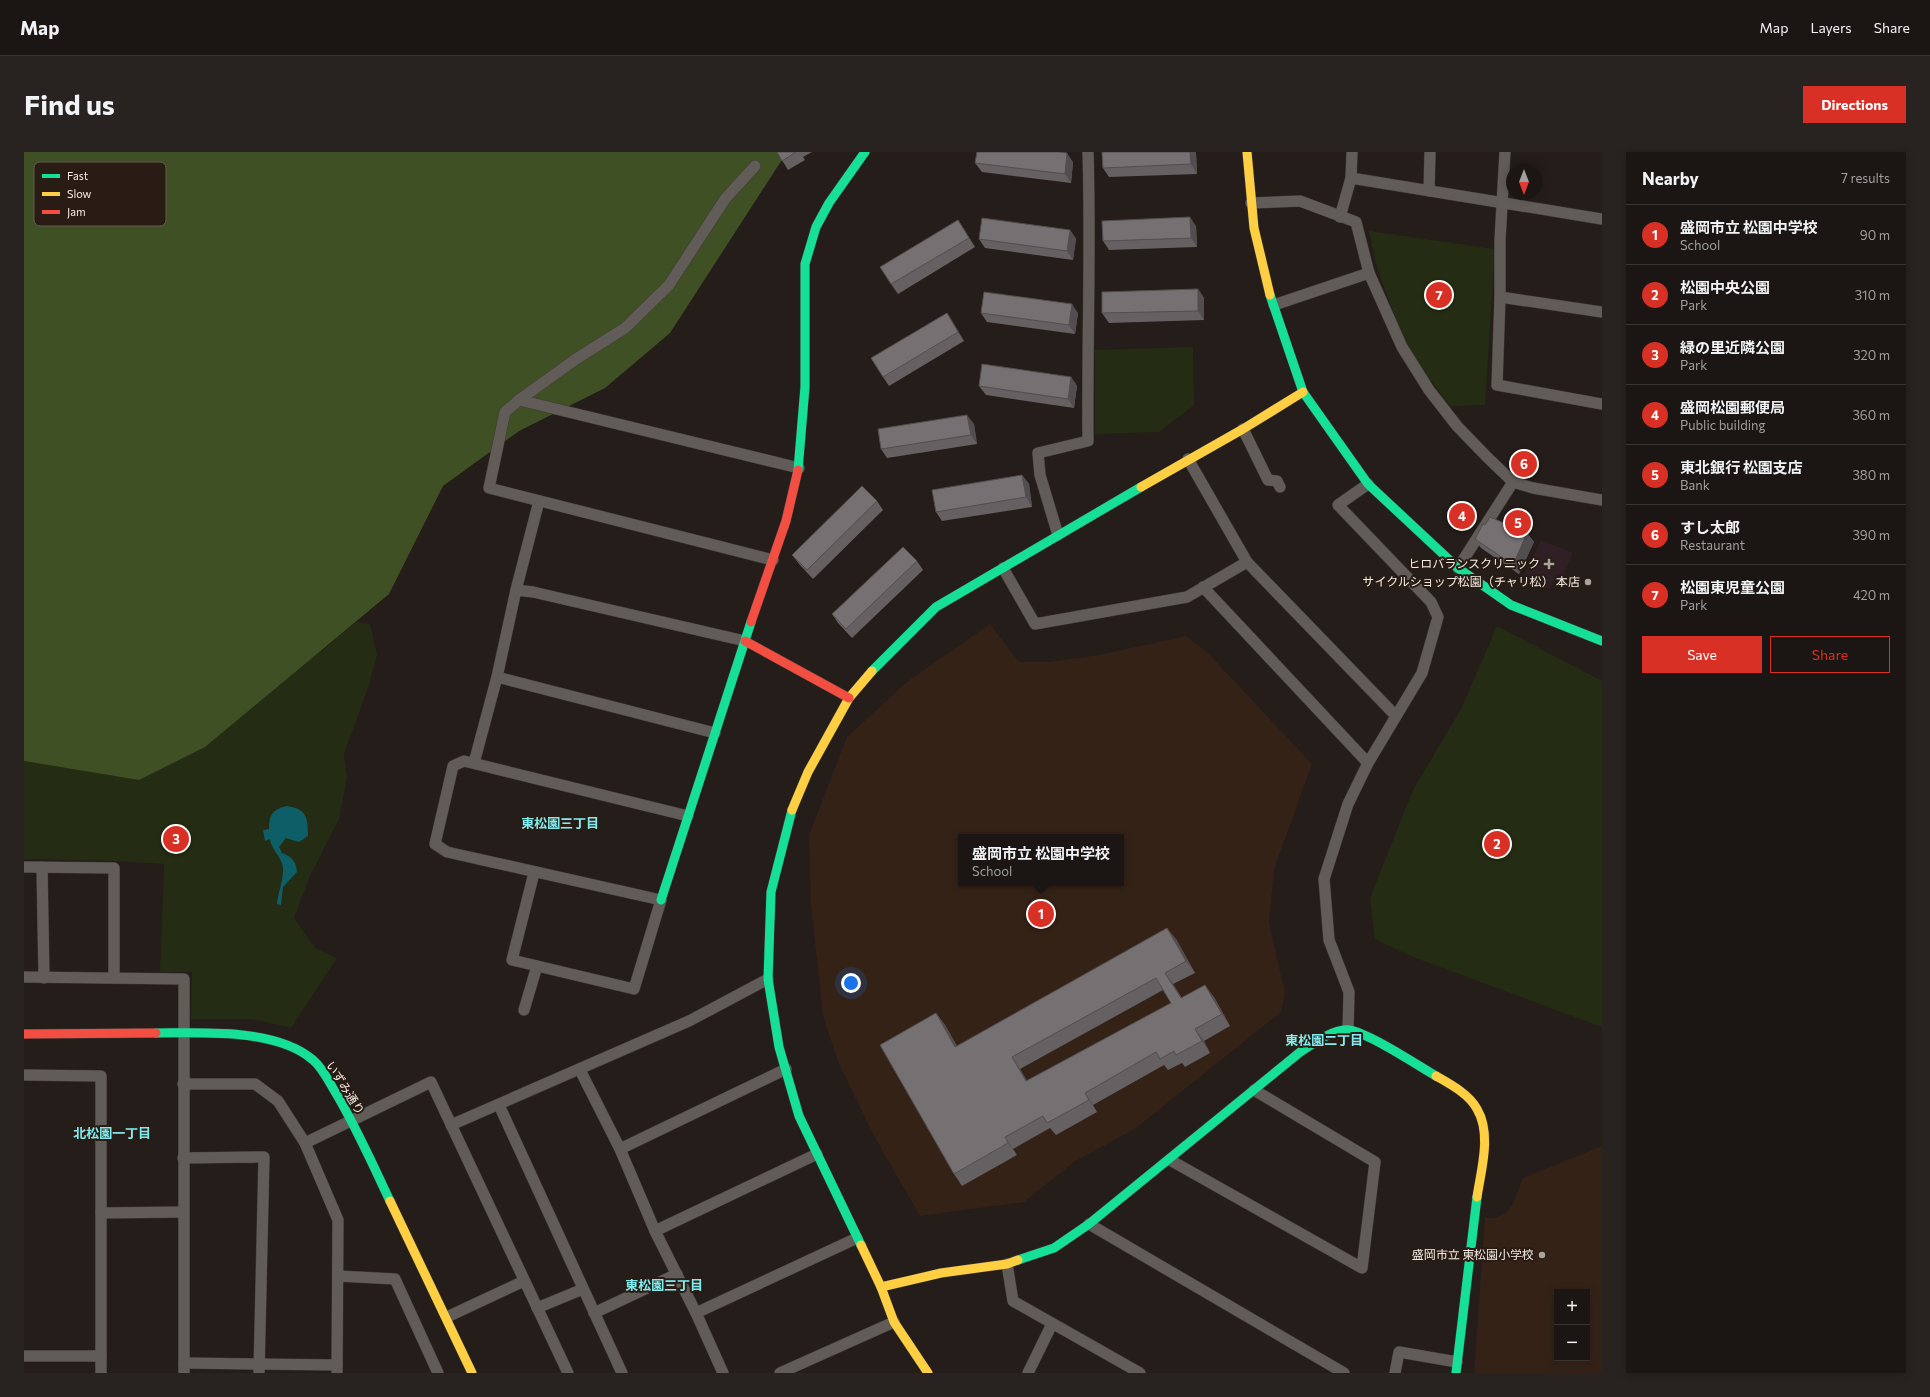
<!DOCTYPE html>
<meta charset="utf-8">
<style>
body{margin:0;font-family:Commissioner,"Noto Sans JP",sans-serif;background:#282321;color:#f1f3f6}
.controls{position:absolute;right:12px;bottom:12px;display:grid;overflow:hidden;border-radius:0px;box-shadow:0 2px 10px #0003}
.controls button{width:36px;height:36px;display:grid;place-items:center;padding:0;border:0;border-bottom:1px solid #393533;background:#1b1613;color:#f1f3f6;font:20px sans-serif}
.compass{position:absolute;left:1482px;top:12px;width:36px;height:36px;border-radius:50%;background:#1b1613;box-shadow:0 2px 10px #0003;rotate:180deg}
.you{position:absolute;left:827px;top:831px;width:14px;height:14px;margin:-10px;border:3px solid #fff;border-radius:50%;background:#1a73e8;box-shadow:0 0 0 6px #1a73e833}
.badge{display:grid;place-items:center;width:26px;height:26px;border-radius:50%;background:#d93025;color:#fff;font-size:13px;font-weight:700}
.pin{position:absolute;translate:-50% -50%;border:2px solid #fff;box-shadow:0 1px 4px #0006}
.popup{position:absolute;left:934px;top:682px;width:166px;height:52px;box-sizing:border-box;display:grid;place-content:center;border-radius:0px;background:#1b1613;filter:drop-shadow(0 1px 3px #0005);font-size:13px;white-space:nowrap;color:#a09fa0}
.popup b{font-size:15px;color:#f1f3f6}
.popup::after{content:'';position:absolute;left:50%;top:100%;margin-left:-8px;border:8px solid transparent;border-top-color:#1b1613}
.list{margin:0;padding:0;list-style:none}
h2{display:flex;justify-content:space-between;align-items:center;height:52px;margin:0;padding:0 16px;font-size:17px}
h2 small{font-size:13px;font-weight:400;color:#a09fa0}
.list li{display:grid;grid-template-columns:26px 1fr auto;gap:12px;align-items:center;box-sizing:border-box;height:60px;padding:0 16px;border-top:1px solid #393533}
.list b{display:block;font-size:15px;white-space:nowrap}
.list p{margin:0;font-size:13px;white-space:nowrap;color:#a09fa0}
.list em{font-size:13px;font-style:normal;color:#a09fa0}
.actions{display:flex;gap:8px;padding:12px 16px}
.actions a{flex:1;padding:9px 0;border:1px solid #d93025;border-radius:0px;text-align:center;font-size:14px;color:#d93025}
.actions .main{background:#d93025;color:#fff}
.map{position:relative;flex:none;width:1578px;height:1221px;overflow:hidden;border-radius:0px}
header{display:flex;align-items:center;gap:24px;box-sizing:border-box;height:56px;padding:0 20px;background:#1b1613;border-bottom:1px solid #393533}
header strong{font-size:19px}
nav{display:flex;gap:22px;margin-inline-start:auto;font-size:14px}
.intro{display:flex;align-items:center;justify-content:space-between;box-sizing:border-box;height:96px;padding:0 24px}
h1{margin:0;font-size:28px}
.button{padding:10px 18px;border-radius:0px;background:#d93025;color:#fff;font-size:14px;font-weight:700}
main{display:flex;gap:24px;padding:0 24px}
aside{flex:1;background:#1b1613;border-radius:0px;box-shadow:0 2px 10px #0003}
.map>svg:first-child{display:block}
.built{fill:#342217;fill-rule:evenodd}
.medical{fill:#302025}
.green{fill:#242d13}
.forest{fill:#405025}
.water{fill:#0e5e68}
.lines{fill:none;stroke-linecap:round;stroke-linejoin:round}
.street-casing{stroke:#3f3836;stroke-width:12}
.fast-casing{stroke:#3f3836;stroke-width:10}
.slow-casing{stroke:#3f3836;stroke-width:10}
.jam-casing{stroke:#3f3836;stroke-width:10}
.street{stroke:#625c58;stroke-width:11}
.fast{stroke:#16e098;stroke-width:9}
.slow{stroke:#ffcf43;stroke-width:9}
.jam{stroke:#f24e42;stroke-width:9}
.wall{fill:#656061;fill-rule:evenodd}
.shaded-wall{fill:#524e4f}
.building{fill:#757071;stroke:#524e4f;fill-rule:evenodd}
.poi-dot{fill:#aba39e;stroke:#291c14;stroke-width:1.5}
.labels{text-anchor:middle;stroke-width:4;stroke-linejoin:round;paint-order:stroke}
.poi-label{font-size:12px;fill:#f4ebe5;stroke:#291c14;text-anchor:end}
.street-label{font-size:12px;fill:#f4ebe5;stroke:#291c14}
.neighbourhood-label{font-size:13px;font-weight:bold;fill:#80ecf0;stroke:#291c14}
.key{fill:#291c14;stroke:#665a53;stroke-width:1}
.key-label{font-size:11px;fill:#f4ebe5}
</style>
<header>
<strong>Map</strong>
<nav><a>Map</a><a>Layers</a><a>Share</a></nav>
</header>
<div class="intro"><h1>Find us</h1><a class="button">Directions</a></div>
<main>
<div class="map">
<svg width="1578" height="1221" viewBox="0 0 1578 1221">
<rect width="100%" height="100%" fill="#241d19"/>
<g class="built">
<path d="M966 472 995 510H1025L1075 503 1162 484 1183 500 1288 612 1250 717 1245 771 1261 841 1257 860 1112 976 1050 1010 1000 1050 896 1064 850 984 815 912 799 864 787 752 785 683 823 585 884 529ZM937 685H1097V731H937Z"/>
<path d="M1578 994V1221H1450L1461 1066H1470L1481 1062 1490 1050 1499 1026ZM1533 1140H1563V1206H1533Z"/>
</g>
<polygon class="medical" points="1517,388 1549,401 1539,424 1533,422 1525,437 1499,425"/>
<g class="green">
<polygon points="1345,79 1471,97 1461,253 1426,254 1390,206 1372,167 1354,119"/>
<polygon points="1169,195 1170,253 1135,280 1071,282 1071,198"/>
<polygon points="332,470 346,472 353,503 345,533 320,602 323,625 315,667 286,724 270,766 291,796 313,806 267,876 228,867 167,867 168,820 136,820 140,712 94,709 0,707 0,609 116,628 300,497"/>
<polygon points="1473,474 1578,529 1578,875 1389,805 1351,787 1346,746 1389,638 1437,557"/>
</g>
<polygon class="forest" points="0,0 763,0 646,181 581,236 495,279 419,334 365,442 181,595 115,628 0,609"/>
<path class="water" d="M263 654C283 657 284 666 284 684L275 690 262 686 255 695 258 701C268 705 272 709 273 720L259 735 257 753 253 752C254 739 263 721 257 709 254 701 247 696 246 687L241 689 239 678 245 677C245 663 249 657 263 654Z"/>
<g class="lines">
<g class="street-casing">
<g id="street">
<polyline points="1328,0 1327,26 1578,67"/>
<polyline points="1405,39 1406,0"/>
<polyline points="1227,51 1276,49 1332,70 1345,121"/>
<polyline points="1316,65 1327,26"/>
<polyline points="1476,145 1476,88 1481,0"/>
<polyline points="1250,153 1345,121 1378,195 1405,238 1433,274 1463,305 1489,330 1509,336 1578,348"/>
<polyline points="1578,160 1476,145 1473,233 1578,252"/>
<polyline points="495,248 552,207 601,176 645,133 701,47 731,14"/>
<polyline points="1219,277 1244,328 1253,329 1256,335"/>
<polyline points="1164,307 1223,410 1372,564"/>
<path d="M1034 383 1016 323 1014 301 1064 289C1063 193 1067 96 1064 0"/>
<polyline points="749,408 465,336 481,260 495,248 775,316"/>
<polyline points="979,416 1011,472 1163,445 1223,410"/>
<polyline points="1434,416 1489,330"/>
<polyline points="1179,435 1344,611"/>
<polyline points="492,438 515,349"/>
<polyline points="691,581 473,525 492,438 509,440 721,489"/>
<polyline points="450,611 473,525"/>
<polyline points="0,715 90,716 90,826"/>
<polyline points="18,715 20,826"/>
<polyline points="510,721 488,808 610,837 637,748 423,700 411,692 429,614 440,609 664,664"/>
<polyline points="0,825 160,827 160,1221"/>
<polyline points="500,858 513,814"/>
<polyline points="1324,878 1325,840 1305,788 1300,727 1324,652 1344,611 1398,521 1414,465 1407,450 1314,353 1344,332"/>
<polyline points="556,918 596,997 631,1079 672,1161 699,1221"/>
<polyline points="0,923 77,924 77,1221"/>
<polyline points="159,932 231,932 254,949 281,991 314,1068 313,1221"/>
<polyline points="475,953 598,1221"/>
<polyline points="427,973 665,869 744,827"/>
<polyline points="281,991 407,930 544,1221"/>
<polyline points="596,997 762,917"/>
<polyline points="159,1006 240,1005 235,1221"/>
<polyline points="1146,1008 1338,1116 1351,1010 1230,938"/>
<polyline points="77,1061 159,1060"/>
<polyline points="1065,1072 1320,1221"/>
<polyline points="631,1079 793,1002"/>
<polyline points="983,1112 989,1149 1116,1221"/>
<polyline points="314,1124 371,1127 414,1221"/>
<polyline points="513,1156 559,1137"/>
<polyline points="570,1161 653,1122"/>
<polyline points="672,1161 833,1086"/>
<polyline points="423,1165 500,1129"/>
<polyline points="0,1204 77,1204"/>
<polyline points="160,1211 313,1213"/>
<polyline points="756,1221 870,1170"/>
<polyline points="1004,1221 1028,1172"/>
<polyline points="1371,1221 1375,1200 1433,1210"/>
</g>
</g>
<g class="fast-casing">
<g id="fast">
<polyline points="1246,143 1279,240 1344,332 1434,416 1487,453 1578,489"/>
<polyline points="774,318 781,235 781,112 792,75 805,51 841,0"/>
<polyline points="848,519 912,455 1117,335"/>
<polyline points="768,658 747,740 744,827 755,895 775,964 837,1093"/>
<polyline points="637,748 727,470"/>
<path d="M132 881C178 881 252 876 289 908 299 916 306 932 313 943 333 977 349 1013 366 1049"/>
<path d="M994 1108 1030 1096 1065 1072 1275 901C1287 893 1310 876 1325 878 1345 881 1393 913 1412 924"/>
<polyline points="1432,1221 1453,1045"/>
</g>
</g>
<g class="slow-casing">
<g id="slow">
<polyline points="1223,0 1230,76 1246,143"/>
<polyline points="1117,335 1219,277 1279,240"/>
<polyline points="768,658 784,620 825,546 848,519"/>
<path d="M1412 924C1426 932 1445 942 1453 957 1468 982 1457 1018 1453 1045"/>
<polyline points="366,1049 448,1221"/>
<polyline points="837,1093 857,1135 870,1170 904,1221"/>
<polyline points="857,1135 917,1121 983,1112 994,1108"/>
</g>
</g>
<g class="jam-casing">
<g id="jam">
<polyline points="727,470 762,369 774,318"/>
<polyline points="721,489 825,546"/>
<polyline points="0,882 132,881"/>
</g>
</g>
<use href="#street" class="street"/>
<use href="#fast" class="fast"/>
<use href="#slow" class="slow"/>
<use href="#jam" class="jam"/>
</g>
<g class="wall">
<polygon points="753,0 788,0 779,5 781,8 764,18"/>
<polygon points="1078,0 1171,0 1172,1 1173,22 1085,25 1079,16"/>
<polygon points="1049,10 1047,31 958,20 951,11"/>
<polygon points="934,68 951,95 874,142 867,132"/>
<polygon points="1172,74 1173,95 1085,98 1079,89"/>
<polygon points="1046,78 1052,87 1049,108 961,96 955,87"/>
<polygon points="1174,137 1180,146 1180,168 1085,171 1078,161"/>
<polygon points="923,161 940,189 865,234 859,225"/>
<polygon points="957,161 1054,161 1051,182 963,170"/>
<polygon points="1047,225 1053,234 1050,256 962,243 955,234"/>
<polygon points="950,272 953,292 863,306 857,297"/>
<polygon points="998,323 1005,332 1008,355 918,369 912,360"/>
<polygon points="853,349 859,358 789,427 775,412 768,403"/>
<polygon points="1461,373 1503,381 1510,390 1495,422 1457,396 1451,387"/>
<polygon points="893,409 899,418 828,486 814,471 808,462"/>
<path d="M1152 787 1171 821 1149 832 1158 846 1190 845 1206 874 1180 889 1186 901 1161 915 1158 911 1144 918 1140 913 1069 953 1073 960 1032 983 1026 976 989 997 993 1003 938 1034 930 1022 912 861 921 873 933 894ZM1139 838 1147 851 1003 929 996 917Z"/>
</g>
<g class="shaded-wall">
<polygon points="1166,0 1171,0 1172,1 1173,22 1167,12"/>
<polygon points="1043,1 1049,10 1047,31 1041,22"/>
<polygon points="1166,65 1172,74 1173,95 1167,86"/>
<polygon points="934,68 940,77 951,95 945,86"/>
<polygon points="1046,78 1052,87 1049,108 1043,99"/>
<polygon points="1174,137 1180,146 1180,168 1174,159"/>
<polygon points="1048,152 1054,161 1051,182 1045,173"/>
<polygon points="923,161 929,170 940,189 934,180"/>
<polygon points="1047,225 1053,234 1050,256 1044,247"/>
<polygon points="943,263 950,272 953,292 947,283"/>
<polygon points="998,323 1005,332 1008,355 1002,345"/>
<polygon points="1503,381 1510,390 1495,422 1489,413"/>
<polygon points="1143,776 1152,787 1171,821 1162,809"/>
<polygon points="1141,821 1149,832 1165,858 1157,846"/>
<polygon points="1181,833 1190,845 1206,874 1198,862"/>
<polygon points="912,861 921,873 940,907 931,895"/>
<polygon points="1171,877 1180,889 1186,901 1178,889"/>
<polygon points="988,905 996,917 1010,941 1002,929"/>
<polygon points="1061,941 1069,953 1073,960 1065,948"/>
<polygon points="981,985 993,1003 984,991"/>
</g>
<g class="building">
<polygon points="753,0 772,0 758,9"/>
<polygon points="953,0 1035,0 1043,1 1041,22 951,11"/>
<polygon points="1078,0 1166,0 1167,12 1079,16"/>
<polygon points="1166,65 1167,86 1079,89 1078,69"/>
<polygon points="958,66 1046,78 1043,99 955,87"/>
<polygon points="934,68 945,86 867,132 856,115"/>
<polygon points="1174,137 1174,159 1078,161 1078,140"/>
<polygon points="960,140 1048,152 1045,173 957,161"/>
<polygon points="923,161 934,180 859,225 847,206"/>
<polygon points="958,212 1047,225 1044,247 955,234"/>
<polygon points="943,263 947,283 857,297 854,277"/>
<polygon points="998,323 1002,345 912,360 908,338"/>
<polygon points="838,334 853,349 783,418 768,403"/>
<polygon points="1466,365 1503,381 1489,413 1451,387 1459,372 1461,373"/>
<polygon points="879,395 893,409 822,477 808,462"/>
<path d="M1143 776 1162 809 1141 821 1157 846 1181 833 1198 862 1171 877 1178 889 1152 903 1150 899 1136 907 1132 900 1061 941 1065 948 1023 971 1019 964 981 985 984 991 930 1022 856 893 912 861 931 895ZM1132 826 1147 851 1002 929 988 905Z"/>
</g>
<g class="poi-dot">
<path d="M1523 406h4v4h4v4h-4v4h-4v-4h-4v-4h4z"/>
<circle cx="1564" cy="430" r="4"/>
<circle cx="1518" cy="1103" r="4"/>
</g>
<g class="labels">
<g class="poi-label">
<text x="1516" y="416">ヒロバランスクリニック</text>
<text x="1556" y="434">サイクルショップ松園（チャリ松） 本店</text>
<text x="1510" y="1107">盛岡市立 東松園小学校</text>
</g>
<g class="street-label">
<text transform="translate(321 936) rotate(58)" y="4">いずみ通り</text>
</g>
<g class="neighbourhood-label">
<text x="536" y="676">東松園三丁目</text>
<text x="1300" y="893">東松園二丁目</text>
<text x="88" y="986">北松園一丁目</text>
<text x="640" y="1138">東松園三丁目</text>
</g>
</g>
<rect x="10" y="10" width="132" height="64" rx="6" class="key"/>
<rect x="18" y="22" width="18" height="4" fill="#16e098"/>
<rect x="18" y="40" width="18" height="4" fill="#ffcf43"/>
<rect x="18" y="58" width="18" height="4" fill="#f24e42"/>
<g class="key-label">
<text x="43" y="28">Fast</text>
<text x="43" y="46">Slow</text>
<text x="43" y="64">Jam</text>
</g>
</svg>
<div class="controls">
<button>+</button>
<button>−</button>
</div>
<svg class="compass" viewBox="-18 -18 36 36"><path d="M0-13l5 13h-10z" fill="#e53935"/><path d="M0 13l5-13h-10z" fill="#a09fa0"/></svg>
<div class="you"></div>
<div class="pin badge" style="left:1017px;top:762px">1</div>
<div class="popup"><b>盛岡市立 松園中学校</b>School</div>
<div class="pin badge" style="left:1473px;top:692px">2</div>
<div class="pin badge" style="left:152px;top:687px">3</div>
<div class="pin badge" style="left:1438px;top:364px">4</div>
<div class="pin badge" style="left:1494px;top:371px">5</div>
<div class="pin badge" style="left:1500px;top:312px">6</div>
<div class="pin badge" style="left:1415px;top:143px">7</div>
</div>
<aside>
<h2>Nearby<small>7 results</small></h2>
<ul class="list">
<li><span class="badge">1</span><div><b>盛岡市立 松園中学校</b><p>School</p></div><em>90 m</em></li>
<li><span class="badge">2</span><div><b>松園中央公園</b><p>Park</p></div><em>310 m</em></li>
<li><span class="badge">3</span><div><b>緑の里近隣公園</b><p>Park</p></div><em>320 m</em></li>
<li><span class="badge">4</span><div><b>盛岡松園郵便局</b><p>Public building</p></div><em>360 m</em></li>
<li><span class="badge">5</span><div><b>東北銀行 松園支店</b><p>Bank</p></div><em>380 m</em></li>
<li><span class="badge">6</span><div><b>すし太郎</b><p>Restaurant</p></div><em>390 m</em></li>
<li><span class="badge">7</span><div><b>松園東児童公園</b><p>Park</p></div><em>420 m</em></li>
</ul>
<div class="actions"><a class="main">Save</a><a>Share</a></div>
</aside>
</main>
